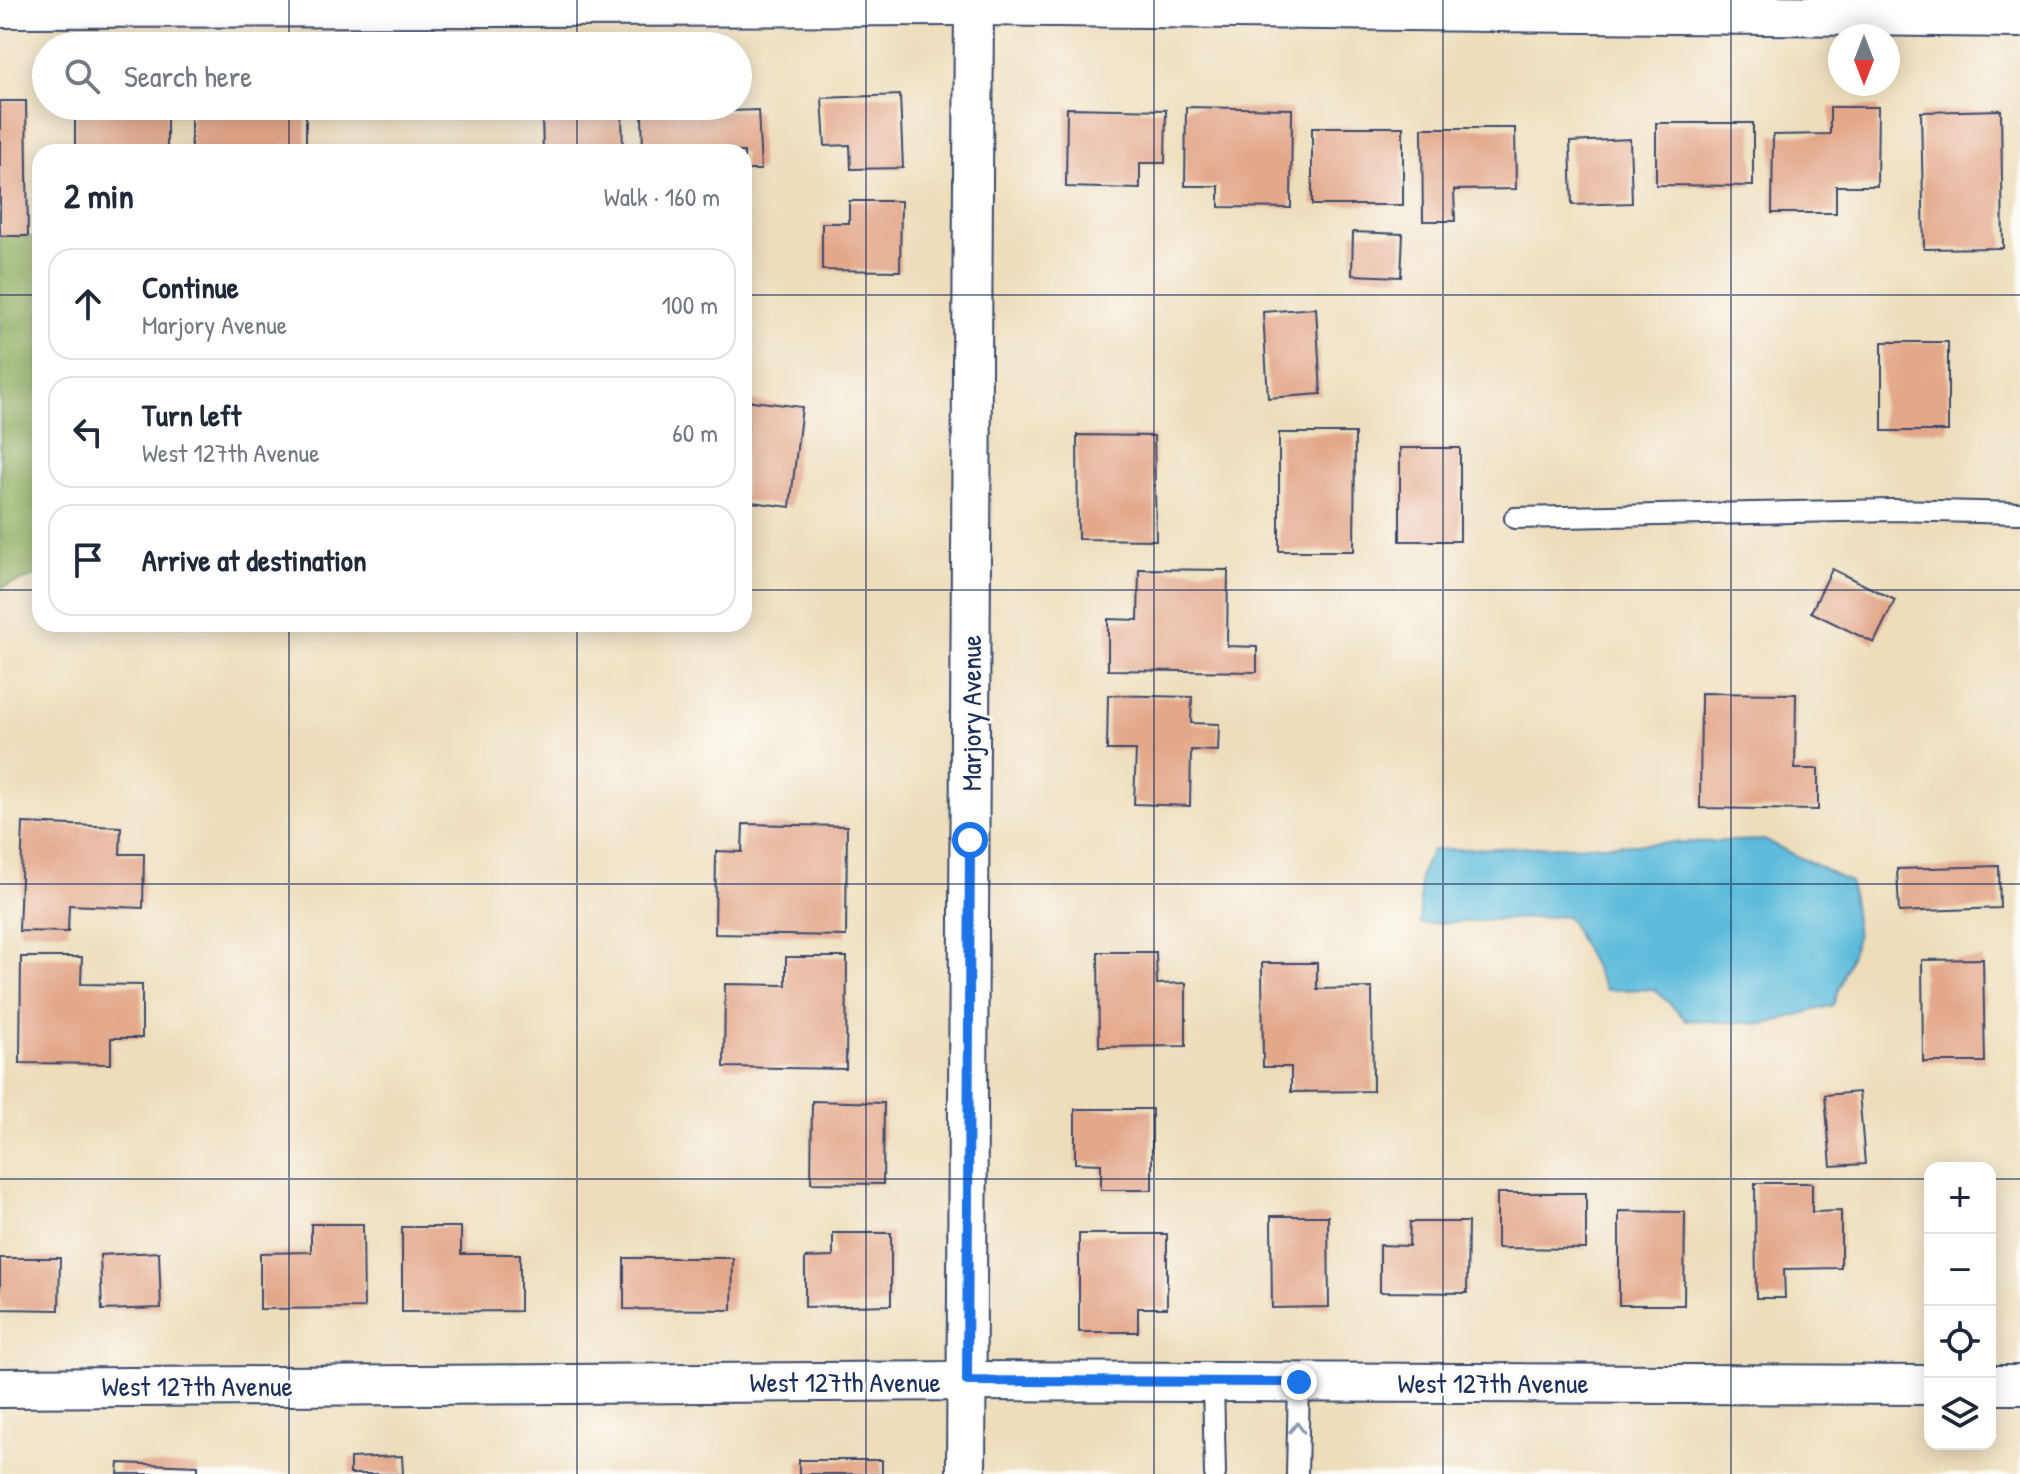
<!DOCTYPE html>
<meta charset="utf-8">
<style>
body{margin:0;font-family:"Patrick Hand",sans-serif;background:#f2f2f3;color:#1f2937}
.controls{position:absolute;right:24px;bottom:24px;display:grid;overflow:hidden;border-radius:16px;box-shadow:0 4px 20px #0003}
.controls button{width:72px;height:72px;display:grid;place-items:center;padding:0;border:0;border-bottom:2px solid #e0e1e3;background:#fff;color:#1f2937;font:40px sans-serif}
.compass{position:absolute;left:1828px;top:24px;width:72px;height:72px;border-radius:50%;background:#fff;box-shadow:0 4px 20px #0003;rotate:180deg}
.stop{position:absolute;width:24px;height:24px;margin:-18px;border:6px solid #1a73e8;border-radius:50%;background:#fff}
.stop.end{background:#1a73e8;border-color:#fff;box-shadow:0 2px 8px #0008}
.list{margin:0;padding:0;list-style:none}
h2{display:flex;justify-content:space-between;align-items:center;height:104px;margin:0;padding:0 32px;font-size:34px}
h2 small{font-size:26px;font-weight:400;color:#747a83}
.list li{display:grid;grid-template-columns:52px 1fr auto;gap:24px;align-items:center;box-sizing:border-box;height:112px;margin:0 16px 16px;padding:0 16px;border:2px solid #e0e1e3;border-radius:24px}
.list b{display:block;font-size:30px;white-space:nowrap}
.list p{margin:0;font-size:26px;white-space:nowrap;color:#747a83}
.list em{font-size:26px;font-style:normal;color:#747a83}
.icon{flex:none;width:44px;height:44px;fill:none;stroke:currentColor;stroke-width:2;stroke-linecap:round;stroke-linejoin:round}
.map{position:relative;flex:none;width:2020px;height:1474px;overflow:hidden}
.search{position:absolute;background:#fff;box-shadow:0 4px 20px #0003;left:32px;top:32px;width:720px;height:88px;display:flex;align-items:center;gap:20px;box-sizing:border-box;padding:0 28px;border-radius:44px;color:#747a83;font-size:30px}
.panel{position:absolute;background:#fff;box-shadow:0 4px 20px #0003;left:32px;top:144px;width:720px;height:488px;border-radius:24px}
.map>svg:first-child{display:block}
.forest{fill:#8fad61;stroke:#556e60;stroke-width:2}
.water{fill:#5dbcdb;stroke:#3c769c;stroke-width:2}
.building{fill:#e3a78a}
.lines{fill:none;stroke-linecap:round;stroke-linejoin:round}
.lane-casing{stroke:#3a496c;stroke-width:24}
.street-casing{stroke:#3a496c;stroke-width:42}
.lane{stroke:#fff;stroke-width:20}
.street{stroke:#fff;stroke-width:38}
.oneway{stroke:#8d97ae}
.route{stroke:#1a73e8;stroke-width:10}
.grid{fill:none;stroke:#1b2f5e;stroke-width:2;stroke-opacity:0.55}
.labels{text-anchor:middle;stroke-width:6;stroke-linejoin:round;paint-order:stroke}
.street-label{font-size:28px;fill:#1b2f5e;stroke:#fdfcf7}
</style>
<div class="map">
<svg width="2020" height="1474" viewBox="0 0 2020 1474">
<rect width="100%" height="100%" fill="#fdfcf7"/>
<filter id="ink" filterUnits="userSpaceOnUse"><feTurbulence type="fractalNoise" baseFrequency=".0125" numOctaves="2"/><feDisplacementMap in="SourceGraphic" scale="16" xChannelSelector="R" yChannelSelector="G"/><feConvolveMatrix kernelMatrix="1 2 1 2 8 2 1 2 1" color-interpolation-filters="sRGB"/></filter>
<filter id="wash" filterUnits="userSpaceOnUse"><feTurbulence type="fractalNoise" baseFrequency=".006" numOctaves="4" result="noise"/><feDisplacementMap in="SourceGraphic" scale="32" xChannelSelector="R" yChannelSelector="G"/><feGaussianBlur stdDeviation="1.8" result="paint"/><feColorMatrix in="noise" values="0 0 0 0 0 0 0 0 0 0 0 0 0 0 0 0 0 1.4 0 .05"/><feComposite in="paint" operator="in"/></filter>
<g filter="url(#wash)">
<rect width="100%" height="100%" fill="#edddbb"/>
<polygon class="forest" points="0,234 40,238 40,568 36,576 0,588"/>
<polygon class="water" points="1764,840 1850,882 1857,937 1833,1005 1766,1024 1686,1020 1655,989 1606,990 1567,916 1420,924 1420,875 1432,850"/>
<g id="blocks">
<g class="building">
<polygon points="900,95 903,168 851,169 850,145 825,146 822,98"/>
<polygon points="0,101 26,101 28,236 0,236"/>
<rect x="191" y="106" width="115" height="46"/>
<rect x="75" y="107" width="92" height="45"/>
<polygon points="1186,107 1292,109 1291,208 1219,207 1219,186 1185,186"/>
<polygon points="1830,107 1878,107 1877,186 1836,186 1836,213 1772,213 1773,135 1830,134"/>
<polygon points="1067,108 1166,110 1165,163 1140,163 1140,189 1066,187"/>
<polygon points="758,110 761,170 744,170 744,152 643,152 642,114"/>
<polygon points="2001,110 2003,248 1924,249 1921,112"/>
<polygon points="622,115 623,152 543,152 542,116"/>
<polygon points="1656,123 1753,123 1753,186 1656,185"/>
<rect x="1312" y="127" width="91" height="78"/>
<polygon points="1422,128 1515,128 1516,189 1454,190 1455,221 1423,221"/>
<polygon points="1630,139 1632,203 1572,205 1570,142"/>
<polygon points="849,201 901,201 900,271 822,270 822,223 849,223"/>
<polygon points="1353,232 1403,234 1401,277 1352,275"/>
<polygon points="1316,308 1321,394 1268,398 1263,312"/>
<rect x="1882" y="342" width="66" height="89"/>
<polygon points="744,400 802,407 790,507 744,501 744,456 748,426 744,426"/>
<polygon points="1279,433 1355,433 1354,551 1279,551"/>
<polygon points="1077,435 1154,436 1156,540 1078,539"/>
<rect x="1400" y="448" width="60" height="93"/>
<polygon points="1139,569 1228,570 1227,646 1257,647 1257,672 1108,670 1108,619 1138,620"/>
<polygon points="1832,569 1895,600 1874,643 1811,612"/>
<polygon points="1701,693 1796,694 1795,769 1818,769 1818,810 1700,808"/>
<polygon points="1108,695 1192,697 1191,723 1219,724 1218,751 1191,750 1190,806 1134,804 1136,750 1107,750"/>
<polygon points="23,823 121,827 120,854 144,854 143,908 69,905 68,932 19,931"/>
<polygon points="743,824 847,826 846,936 715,934 716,851 742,852"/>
<polygon points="1999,866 2000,908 1899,912 1897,869"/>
<polygon points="1098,952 1156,952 1157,984 1186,983 1186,1046 1099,1047"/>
<polygon points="21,957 82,957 81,984 142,985 142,1038 111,1038 111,1064 20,1063"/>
<polygon points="786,957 847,957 846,1069 724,1067 725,984 786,985"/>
<polygon points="1983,959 1985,1062 1923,1062 1922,960"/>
<polygon points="1262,963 1317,963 1317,989 1372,988 1373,1091 1291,1092 1291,1067 1263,1067"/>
<polygon points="1859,1092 1865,1164 1831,1166 1825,1095"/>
<polygon points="812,1101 884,1103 883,1184 811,1183"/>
<polygon points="1075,1109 1152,1109 1152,1190 1101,1190 1101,1164 1075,1163"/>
<polygon points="1755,1183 1812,1183 1812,1212 1841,1211 1841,1268 1784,1269 1785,1298 1756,1298"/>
<polygon points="1497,1193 1586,1193 1586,1249 1497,1248"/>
<polygon points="1619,1211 1685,1212 1684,1305 1619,1305"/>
<polygon points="1271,1216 1328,1216 1329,1307 1272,1308"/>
<polygon points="1410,1222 1468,1222 1467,1293 1380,1292 1380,1245 1409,1246"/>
<polygon points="311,1224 363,1224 364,1308 260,1309 260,1253 311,1252"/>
<polygon points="402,1227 461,1227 461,1254 520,1254 520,1311 402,1312"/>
<polygon points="833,1233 891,1233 891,1305 805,1307 805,1258 833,1257"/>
<polygon points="1079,1234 1167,1234 1167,1308 1138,1308 1138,1332 1079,1332"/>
<polygon points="159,1252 161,1308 102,1310 100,1255"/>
<polygon points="0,1258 60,1258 59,1310 0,1309"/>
<polygon points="624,1258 733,1258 732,1310 624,1309"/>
<polygon points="402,1456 403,1474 350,1474 350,1458"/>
<rect x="799" y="1460" width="83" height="14"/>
<polygon points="119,1463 198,1466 198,1474 118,1474"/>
</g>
</g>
</g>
<g filter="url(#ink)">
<use href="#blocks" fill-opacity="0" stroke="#3a496c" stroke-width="2"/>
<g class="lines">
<g class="lane-casing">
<g id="lane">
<polyline points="1515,518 1892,510 2020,513"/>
<polyline points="1213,1382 1215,1474"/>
<polyline points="1297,1474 1299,1382"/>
</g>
</g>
<g class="street-casing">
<g id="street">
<polyline points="0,8 974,6 2020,18"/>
<polyline points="1990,1385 2020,1385"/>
<polyline points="0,1388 967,1381 1930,1385"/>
<polyline points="966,1474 974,0"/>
</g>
</g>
<use href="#lane" class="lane"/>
<use href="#street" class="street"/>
</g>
<defs><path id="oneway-chevron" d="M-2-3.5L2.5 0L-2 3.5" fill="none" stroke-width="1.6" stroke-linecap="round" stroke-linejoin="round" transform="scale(2)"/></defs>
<use class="oneway" href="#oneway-chevron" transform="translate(1297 1428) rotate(-89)"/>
</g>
<g class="lines" filter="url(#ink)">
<polyline class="route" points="970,840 967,1381 1299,1382"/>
</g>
<path class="grid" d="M289 0V46M577 0V46M866 0V1474M1154 0V1474M1443 0V1474M1731 0V1474M289 106V152M577 106V152M0 295H40M744 295H2020M0 590H40M744 590H2020M289 624V1474M577 624V1474M0 884H2020M0 1179H1930M1990 1179H2020"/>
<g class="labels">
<g class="street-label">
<text transform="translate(971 713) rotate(-90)" y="10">Marjory Avenue</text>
<text x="845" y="1392">West 127th Avenue</text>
<text x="1493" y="1393">West 127th Avenue</text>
<text x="197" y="1396">West 127th Avenue</text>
</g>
</g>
</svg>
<div class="controls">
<button>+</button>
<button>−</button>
<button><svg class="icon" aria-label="locate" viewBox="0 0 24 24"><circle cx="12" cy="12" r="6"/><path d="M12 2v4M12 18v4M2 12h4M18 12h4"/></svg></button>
<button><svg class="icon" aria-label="layers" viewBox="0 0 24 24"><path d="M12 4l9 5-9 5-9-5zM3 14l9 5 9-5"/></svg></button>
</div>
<svg class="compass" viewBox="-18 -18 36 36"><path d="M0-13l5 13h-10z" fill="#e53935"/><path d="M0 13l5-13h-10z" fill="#747a83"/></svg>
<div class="stop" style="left:970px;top:840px"></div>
<div class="stop end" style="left:1299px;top:1382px"></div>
<div class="search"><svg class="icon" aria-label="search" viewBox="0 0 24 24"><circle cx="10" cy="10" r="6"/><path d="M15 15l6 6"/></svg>Search here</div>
<section class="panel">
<h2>2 min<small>Walk · 160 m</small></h2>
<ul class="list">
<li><svg class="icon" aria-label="ahead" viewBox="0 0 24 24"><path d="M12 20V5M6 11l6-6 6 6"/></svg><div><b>Continue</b><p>Marjory Avenue</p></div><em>100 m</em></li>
<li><svg class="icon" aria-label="left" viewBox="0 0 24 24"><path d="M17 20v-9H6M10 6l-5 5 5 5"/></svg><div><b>Turn left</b><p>West 127th Avenue</p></div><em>60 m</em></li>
<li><svg class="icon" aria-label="arrive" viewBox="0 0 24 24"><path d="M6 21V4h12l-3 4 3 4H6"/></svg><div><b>Arrive at destination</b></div></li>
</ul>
</section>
</div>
